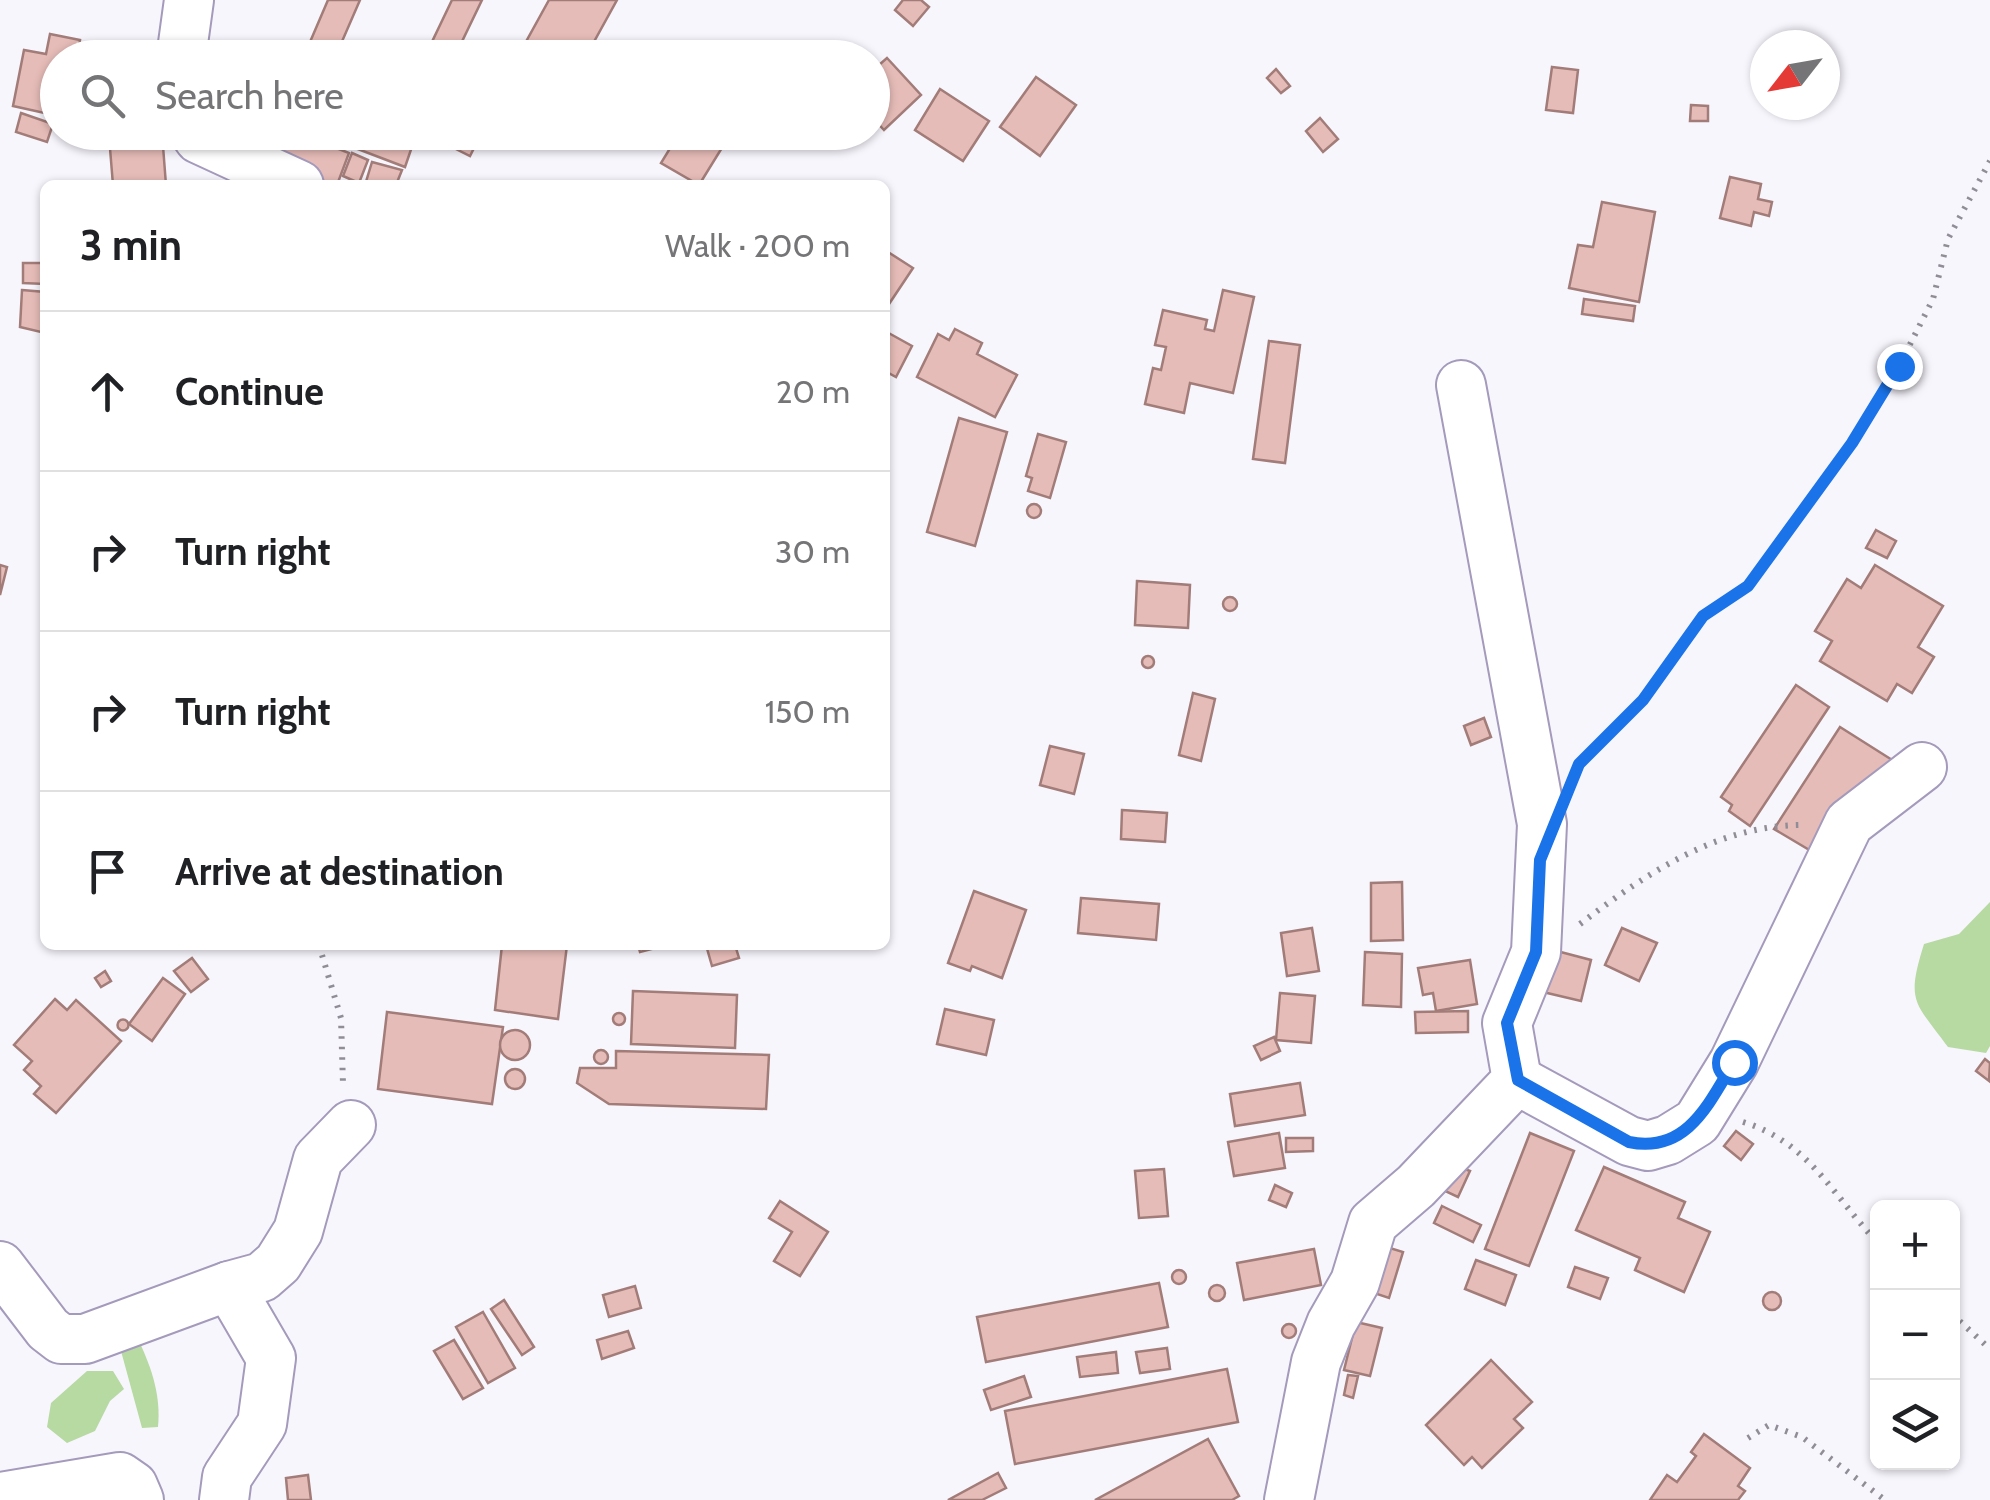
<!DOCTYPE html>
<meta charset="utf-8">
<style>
body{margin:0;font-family:Cabin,sans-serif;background:#f2f2f2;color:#202124}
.controls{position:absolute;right:30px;bottom:30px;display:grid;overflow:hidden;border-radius:15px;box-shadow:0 2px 8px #0004}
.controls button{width:90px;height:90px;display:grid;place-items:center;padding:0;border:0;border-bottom:2px solid #e0e0e0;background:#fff;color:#202124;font:50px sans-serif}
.compass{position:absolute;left:1750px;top:30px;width:90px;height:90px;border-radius:50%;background:#fff;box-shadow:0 2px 8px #0004;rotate:239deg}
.stop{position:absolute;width:30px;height:30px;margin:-22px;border:8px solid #1a73e8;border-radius:50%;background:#fff}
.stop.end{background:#1a73e8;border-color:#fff;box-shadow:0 2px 10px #0008}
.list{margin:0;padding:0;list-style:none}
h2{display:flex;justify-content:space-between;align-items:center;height:130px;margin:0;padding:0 40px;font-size:42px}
h2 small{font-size:32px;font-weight:400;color:#757577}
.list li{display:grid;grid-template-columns:65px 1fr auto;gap:30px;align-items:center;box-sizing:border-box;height:160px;padding:0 40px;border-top:2px solid #e0e0e0}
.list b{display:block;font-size:38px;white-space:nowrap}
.list em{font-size:32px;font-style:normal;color:#757577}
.icon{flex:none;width:55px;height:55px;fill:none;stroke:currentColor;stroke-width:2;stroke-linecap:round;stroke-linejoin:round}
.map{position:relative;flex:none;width:1990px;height:1500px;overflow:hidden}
.search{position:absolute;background:#fff;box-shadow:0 2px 8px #0004;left:40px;top:40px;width:850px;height:110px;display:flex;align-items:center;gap:25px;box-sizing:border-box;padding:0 35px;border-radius:55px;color:#757577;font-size:38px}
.panel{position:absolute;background:#fff;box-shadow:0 2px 8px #0004;left:40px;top:180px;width:850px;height:770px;border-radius:15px}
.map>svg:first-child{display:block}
.green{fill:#b7d9a2}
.building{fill:#e6bcb8;stroke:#a27c78;stroke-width:2.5}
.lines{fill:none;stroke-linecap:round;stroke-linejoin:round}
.minor-casing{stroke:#a49abb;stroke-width:52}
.path{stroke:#908d97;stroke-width:6;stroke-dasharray:2.5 8;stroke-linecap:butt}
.minor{stroke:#fff;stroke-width:48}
.route{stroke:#1a73e8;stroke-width:12}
</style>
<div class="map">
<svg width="1990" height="1500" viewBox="0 0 1990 1500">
<rect width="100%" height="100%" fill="#f8f6fd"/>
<g class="green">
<path d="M1990 902V1046L1986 1053 1948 1047C1914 1001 1906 1002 1924 944L1959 934Z"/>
<path d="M129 1338 139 1341C152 1369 161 1396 158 1427L142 1428 121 1351Z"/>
<polygon points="87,1371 113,1371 124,1389 110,1401 95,1431 67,1443 47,1427 51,1403"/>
</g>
<g class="building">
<polygon points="328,0 360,0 337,53 310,42"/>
<polygon points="452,0 482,0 454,58 430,46"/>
<polygon points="549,0 617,0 585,58 517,58"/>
<polygon points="903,0 921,0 929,7 913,26 895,10"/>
<polygon points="50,34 80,40 77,58 58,58 58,116 13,106 24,50 46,54"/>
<polygon points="243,45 284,58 240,58"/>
<polygon points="887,58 921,95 884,130 872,117 872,71"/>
<polygon points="1552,67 1578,70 1573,113 1546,110"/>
<polygon points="1276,69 1290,86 1281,93 1267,78"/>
<polygon points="1036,77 1076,105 1040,156 1000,127"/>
<polygon points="940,89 989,121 963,161 915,130"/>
<polygon points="1691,105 1708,106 1708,121 1690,121"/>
<polygon points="21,113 53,124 47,142 16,132"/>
<polygon points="1320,118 1338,139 1323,152 1306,131"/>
<polygon points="241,132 270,132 267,141"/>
<polygon points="283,132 330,132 326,144 349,153 337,185 320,185 276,155"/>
<polygon points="336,132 417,132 405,167 334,140"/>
<polygon points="439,132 482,132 470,156 436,139"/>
<polygon points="680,132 720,132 728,138 699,185 661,163"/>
<polygon points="162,133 166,185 113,185 109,136"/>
<polygon points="352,153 368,160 359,183 343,176"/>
<polygon points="372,162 402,170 396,185 365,185"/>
<polygon points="1730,177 1761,184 1758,199 1772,202 1769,216 1754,212 1751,226 1720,218"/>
<polygon points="1602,202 1655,212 1639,302 1569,288 1578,245 1593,247"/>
<polygon points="888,252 913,268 885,310 885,257"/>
<polygon points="23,263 45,263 45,284 23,283"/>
<polygon points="22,290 45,292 45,333 20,327"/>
<polygon points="1223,290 1254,297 1233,393 1190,383 1184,413 1145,404 1153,368 1161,370 1166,347 1155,345 1163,310 1207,320 1205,329 1214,331"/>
<polygon points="1584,299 1635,306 1633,321 1582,314"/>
<polygon points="955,329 982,343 977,354 1017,375 995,417 917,377 938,334 949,340"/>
<polygon points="885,331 912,346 896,377 885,371"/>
<polygon points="1269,341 1300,345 1285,463 1253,459"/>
<polygon points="959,418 1007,432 975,546 927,532"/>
<polygon points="1038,434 1066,442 1050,498 1028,491 1032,478 1026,476"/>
<circle cx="1034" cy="511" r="7"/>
<polygon points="1876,530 1896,541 1887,558 1866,548"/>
<polygon points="0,565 7,567 0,595"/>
<polygon points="1875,565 1943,606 1918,647 1934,657 1912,693 1897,684 1887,701 1820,661 1832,641 1815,631 1847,579 1861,588"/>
<polygon points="1137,581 1190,585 1188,628 1135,625"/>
<circle cx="1230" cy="604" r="7"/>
<circle cx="1148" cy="662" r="6"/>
<polygon points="1796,685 1829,707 1750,826 1729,811 1732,805 1721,797"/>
<polygon points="1193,693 1215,699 1201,761 1179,755"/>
<polygon points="1484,718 1491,737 1471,745 1464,726"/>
<polygon points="1840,727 1897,763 1828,861 1774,829"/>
<polygon points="1050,746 1084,754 1074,794 1040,785"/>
<polygon points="1122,810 1167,813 1165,842 1121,839"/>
<polygon points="1402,882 1403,940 1371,941 1371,883"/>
<polygon points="974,891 1026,910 1002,978 972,966 970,971 948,963"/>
<polygon points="1081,898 1159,904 1156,940 1078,933"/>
<polygon points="1312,928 1319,971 1287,976 1281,933"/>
<polygon points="1622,928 1657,943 1639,981 1605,965"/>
<polygon points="502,945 567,945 558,1019 495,1010"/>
<polygon points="638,945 667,945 640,952"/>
<polygon points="706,945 735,945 739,958 712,966"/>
<polygon points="1553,950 1591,960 1581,1001 1543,992"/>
<polygon points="1365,952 1402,954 1401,1007 1363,1005"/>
<polygon points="192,958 208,979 191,992 174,971"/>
<polygon points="1470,960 1477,1004 1436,1011 1433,993 1423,995 1418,968"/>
<polygon points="105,971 111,981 101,987 95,978"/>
<polygon points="163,978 185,994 152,1041 129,1024"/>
<polygon points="633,991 737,995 735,1048 631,1044"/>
<polygon points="1280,993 1315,996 1311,1043 1276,1040"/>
<polygon points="55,999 67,1010 76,1000 121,1041 56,1113 34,1094 41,1086 24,1070 32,1061 14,1045"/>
<polygon points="945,1009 994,1020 986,1055 937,1044"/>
<polygon points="1468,1011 1468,1032 1416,1033 1415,1012"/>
<polygon points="387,1012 503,1027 492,1104 378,1089"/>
<circle cx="619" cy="1019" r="6"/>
<circle cx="123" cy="1025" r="5.5"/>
<circle cx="515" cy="1045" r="15"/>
<polygon points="1274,1037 1280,1051 1261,1060 1254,1046"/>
<circle cx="601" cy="1057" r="7"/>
<polygon points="616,1051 769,1055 766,1109 609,1104 577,1083 580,1068 616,1068"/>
<polygon points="1985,1059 1990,1063 1989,1081 1976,1071"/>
<circle cx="515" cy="1079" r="10"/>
<polygon points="1300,1083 1305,1115 1235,1126 1230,1094"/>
<polygon points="1736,1131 1753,1144 1741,1160 1724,1146"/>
<polygon points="1279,1133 1285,1168 1234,1176 1228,1142"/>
<polygon points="1530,1133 1574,1151 1529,1266 1485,1249"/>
<polygon points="1286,1138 1313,1138 1313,1151 1286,1152"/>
<polygon points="1457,1166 1470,1171 1458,1197 1445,1191"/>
<polygon points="1604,1167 1685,1202 1678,1218 1710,1232 1684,1292 1635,1270 1640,1258 1576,1230"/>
<polygon points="1164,1169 1168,1216 1139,1218 1135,1171"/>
<polygon points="1275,1185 1292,1193 1286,1207 1269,1200"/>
<polygon points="780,1201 828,1232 800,1276 774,1261 792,1232 769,1218"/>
<polygon points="1442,1206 1481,1225 1473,1242 1434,1223"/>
<polygon points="1380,1245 1403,1252 1389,1298 1365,1290"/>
<polygon points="1314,1249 1321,1285 1244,1300 1237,1263"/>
<polygon points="1476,1260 1516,1275 1505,1305 1465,1289"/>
<polygon points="1575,1267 1608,1278 1600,1299 1568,1287"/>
<circle cx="1179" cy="1277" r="7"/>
<polygon points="1159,1283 1168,1327 986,1362 977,1317"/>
<circle cx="1217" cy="1293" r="8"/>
<polygon points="635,1286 641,1308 609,1317 603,1295"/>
<circle cx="1772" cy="1301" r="9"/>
<polygon points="504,1300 534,1347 522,1355 491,1309"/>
<polygon points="483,1312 515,1368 488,1383 456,1327"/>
<polygon points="1356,1322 1382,1328 1370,1376 1344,1370"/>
<circle cx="1289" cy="1331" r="7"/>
<polygon points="628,1331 634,1348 602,1359 597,1340"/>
<polygon points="454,1340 483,1388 463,1399 434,1351"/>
<polygon points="1167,1348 1170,1369 1140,1373 1136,1352"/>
<polygon points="1116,1352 1118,1373 1080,1377 1077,1357"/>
<polygon points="1491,1360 1532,1402 1514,1419 1523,1428 1482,1468 1472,1457 1464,1465 1426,1425"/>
<polygon points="1227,1369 1238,1422 1015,1464 1005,1411"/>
<polygon points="1348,1375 1358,1376 1353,1398 1344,1395"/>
<polygon points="1024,1376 1031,1397 991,1410 984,1390"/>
<polygon points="1704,1434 1750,1468 1738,1486 1745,1491 1738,1500 1650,1500 1667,1475 1677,1482 1696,1456 1691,1452"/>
<polygon points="1208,1439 1239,1496 1232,1500 1095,1500"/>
<polygon points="998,1473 1006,1488 982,1500 948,1500"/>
<polygon points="308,1475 311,1500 288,1500 286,1478"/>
</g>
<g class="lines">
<g class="minor-casing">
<g id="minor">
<polyline points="181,58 189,0"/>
<polyline points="194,132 199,139 299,185"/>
<polyline points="1517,1080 1629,1141 1648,1146 1668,1140 1697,1122 1734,1062 1849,823 1922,767"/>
<polyline points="0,1266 48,1329 61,1339 85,1339 229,1286 262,1277 278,1263 298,1231 318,1159 351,1125"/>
<polyline points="0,1497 120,1477 133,1486 139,1500"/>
<polyline points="224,1500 227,1477 262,1424 271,1358 229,1286"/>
<polyline points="1289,1500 1316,1362 1331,1324 1355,1282 1373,1223 1416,1186 1517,1080 1507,1023 1536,952 1542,824 1461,385"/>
</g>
</g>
<g class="path">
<polyline points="1577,771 1579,764 1643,700 1703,616 1748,586 1852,443 1899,366 1933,299 1948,239 1990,161"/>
<path d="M1580 924C1646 874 1715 826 1801 825"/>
<polyline points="319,945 341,1018 343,1084"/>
<path d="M1743 1122C1809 1142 1833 1196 1878 1243"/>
<polyline points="1952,1314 1990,1349"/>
<polyline points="1748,1438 1769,1425 1802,1437 1885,1500"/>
</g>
<use href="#minor" class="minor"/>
</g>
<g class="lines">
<path class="route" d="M1734 1062C1709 1103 1687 1154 1629 1142L1518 1080 1507 1023 1536 952 1540 860 1579 764 1643 700 1703 616 1748 586 1852 443 1899 366"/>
</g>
</svg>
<div class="controls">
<button>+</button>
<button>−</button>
<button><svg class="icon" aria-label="layers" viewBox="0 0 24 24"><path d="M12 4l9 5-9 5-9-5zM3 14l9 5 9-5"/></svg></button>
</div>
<svg class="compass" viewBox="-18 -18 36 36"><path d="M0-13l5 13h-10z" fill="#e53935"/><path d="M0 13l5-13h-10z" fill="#757577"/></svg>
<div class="stop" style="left:1734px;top:1062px"></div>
<div class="stop end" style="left:1899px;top:366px"></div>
<div class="search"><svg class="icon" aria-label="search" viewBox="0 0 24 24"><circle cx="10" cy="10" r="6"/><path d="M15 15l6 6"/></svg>Search here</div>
<section class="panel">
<h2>3 min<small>Walk · 200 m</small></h2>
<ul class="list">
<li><svg class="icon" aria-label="ahead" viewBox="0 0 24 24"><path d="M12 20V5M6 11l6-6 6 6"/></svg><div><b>Continue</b></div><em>20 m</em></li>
<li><svg class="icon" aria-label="right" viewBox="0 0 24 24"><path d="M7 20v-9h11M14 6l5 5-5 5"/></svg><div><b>Turn right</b></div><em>30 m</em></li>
<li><svg class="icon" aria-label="right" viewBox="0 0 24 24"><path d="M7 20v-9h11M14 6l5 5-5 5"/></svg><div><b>Turn right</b></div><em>150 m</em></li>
<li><svg class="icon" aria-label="arrive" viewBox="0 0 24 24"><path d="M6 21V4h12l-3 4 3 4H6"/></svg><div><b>Arrive at destination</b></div></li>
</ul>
</section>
</div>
